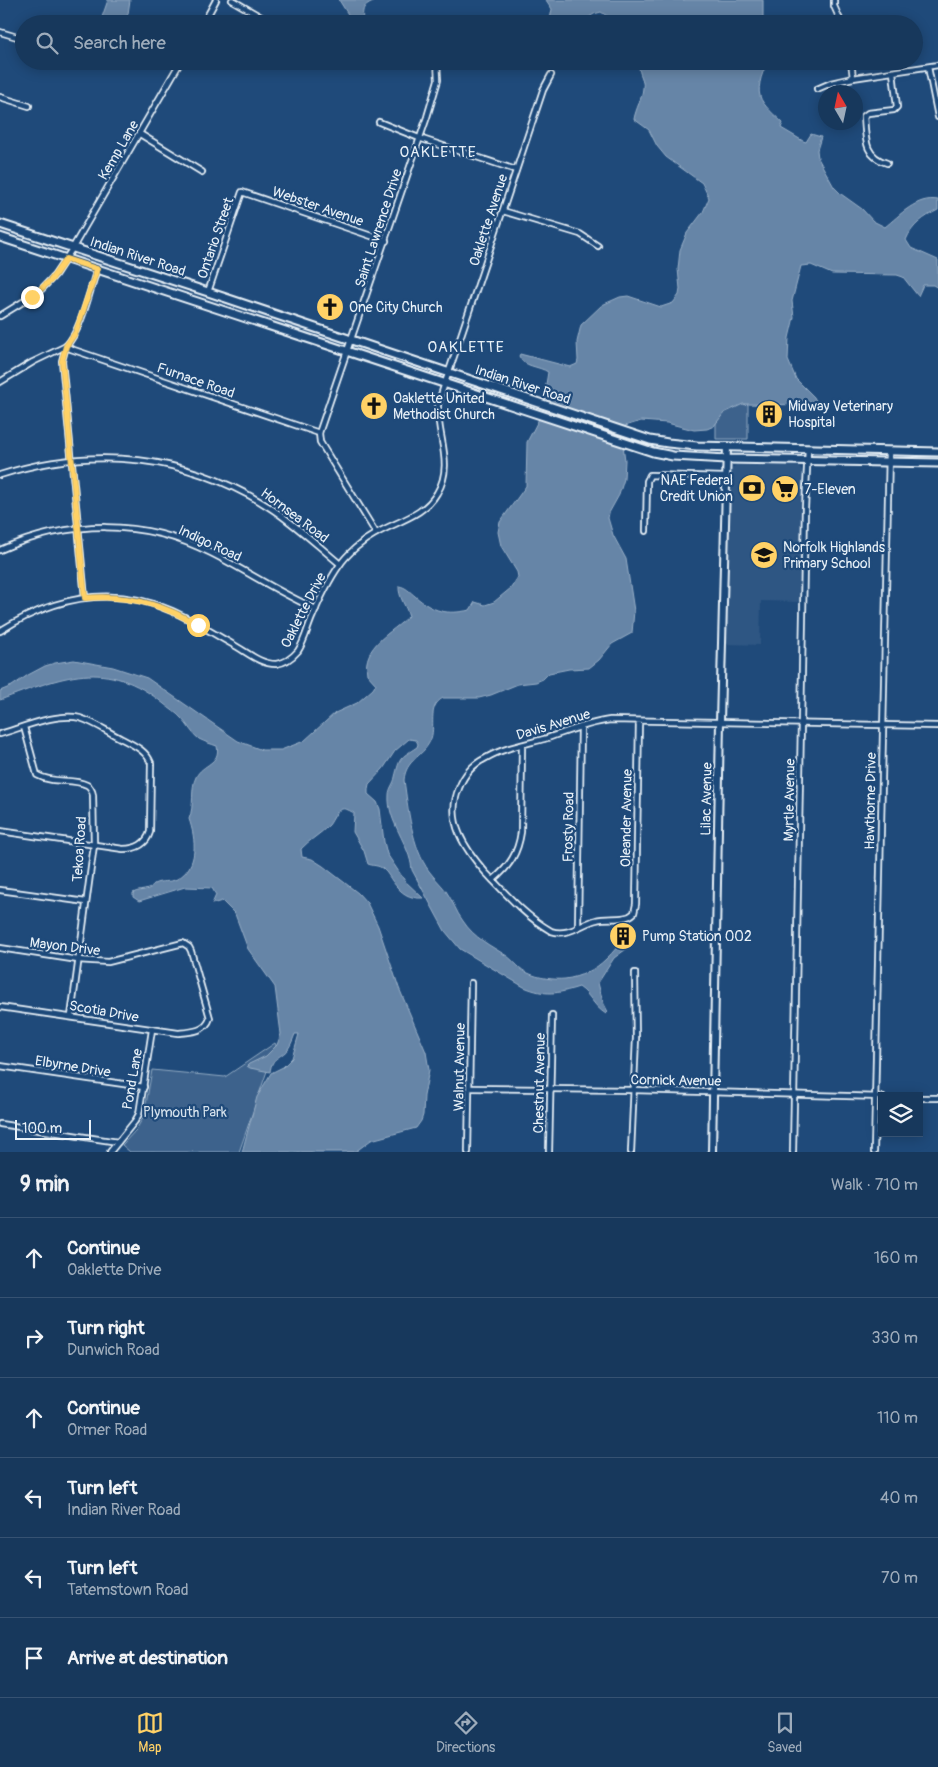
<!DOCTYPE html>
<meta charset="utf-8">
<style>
body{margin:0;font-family:Pangolin,sans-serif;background:#244365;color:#f1f3f6}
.controls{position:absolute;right:15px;bottom:15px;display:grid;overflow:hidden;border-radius:0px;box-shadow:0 2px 12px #0003}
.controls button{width:45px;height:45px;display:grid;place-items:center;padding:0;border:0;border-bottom:1px solid #365272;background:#17385c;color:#f1f3f6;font:25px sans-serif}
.compass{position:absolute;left:818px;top:85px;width:45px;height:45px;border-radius:50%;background:#17385c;box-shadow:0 2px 12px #0003;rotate:351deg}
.scale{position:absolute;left:15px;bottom:12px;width:76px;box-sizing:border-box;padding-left:5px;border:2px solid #e8f1f8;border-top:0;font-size:14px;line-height:18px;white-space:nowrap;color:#e8f1f8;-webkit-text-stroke:4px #1f4a7a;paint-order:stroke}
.stop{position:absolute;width:15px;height:15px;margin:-11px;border:4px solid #ffd166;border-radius:50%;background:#fff}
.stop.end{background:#ffd166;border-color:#fff;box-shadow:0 1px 5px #0008}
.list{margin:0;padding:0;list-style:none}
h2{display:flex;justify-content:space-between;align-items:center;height:65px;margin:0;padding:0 20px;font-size:21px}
h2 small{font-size:16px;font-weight:400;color:#9eacbb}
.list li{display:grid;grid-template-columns:32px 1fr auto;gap:15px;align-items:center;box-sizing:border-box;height:80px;padding:0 20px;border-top:1px solid #365272}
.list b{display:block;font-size:19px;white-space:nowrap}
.list p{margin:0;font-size:16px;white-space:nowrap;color:#9eacbb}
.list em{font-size:16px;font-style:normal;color:#9eacbb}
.icon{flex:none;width:28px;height:28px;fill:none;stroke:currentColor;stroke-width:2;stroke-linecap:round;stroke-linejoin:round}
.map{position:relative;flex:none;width:938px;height:1152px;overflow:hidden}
.search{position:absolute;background:#17385c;box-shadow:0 2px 12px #0003;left:15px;right:15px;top:15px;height:55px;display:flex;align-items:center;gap:12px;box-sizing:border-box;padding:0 18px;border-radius:28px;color:#9eacbb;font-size:19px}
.sheet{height:545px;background:#17385c}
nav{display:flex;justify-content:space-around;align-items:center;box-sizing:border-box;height:70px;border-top:1px solid #365272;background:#17385c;font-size:14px;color:#9eacbb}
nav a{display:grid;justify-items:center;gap:2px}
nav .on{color:#ffd166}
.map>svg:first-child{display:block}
.built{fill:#2e5683}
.green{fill:#3c628c;stroke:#92aac2}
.water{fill:#6685a7;stroke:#9ab0c7}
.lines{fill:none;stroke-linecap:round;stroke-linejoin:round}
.street-casing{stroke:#e8f1f8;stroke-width:8}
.secondary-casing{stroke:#e8f1f8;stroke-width:10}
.primary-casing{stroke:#e8f1f8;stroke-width:11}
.street{stroke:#1f4a7a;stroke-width:4.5}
.secondary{stroke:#1f4a7a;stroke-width:6}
.primary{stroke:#1f4a7a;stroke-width:7}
.route{stroke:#ffd166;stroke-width:6}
.labels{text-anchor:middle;stroke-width:4.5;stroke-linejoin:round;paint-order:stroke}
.street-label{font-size:14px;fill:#e8f1f8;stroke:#1f4a7a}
.poi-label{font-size:14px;fill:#e8f1f8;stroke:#1f4a7a;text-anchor:start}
.park-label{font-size:14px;fill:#d7e3ed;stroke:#1f4a7a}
.neighbourhood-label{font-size:15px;letter-spacing:1px;fill:#e8f1f8;stroke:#1f4a7a}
</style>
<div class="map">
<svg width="938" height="1152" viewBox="0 0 938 1152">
<rect width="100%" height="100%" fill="#1f4a7a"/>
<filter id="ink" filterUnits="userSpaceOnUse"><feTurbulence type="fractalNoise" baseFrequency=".02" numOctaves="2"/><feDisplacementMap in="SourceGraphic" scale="10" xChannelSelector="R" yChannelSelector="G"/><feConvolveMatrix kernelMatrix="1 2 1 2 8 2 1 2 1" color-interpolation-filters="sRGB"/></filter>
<g filter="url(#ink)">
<polygon class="built" points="736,465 798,466 803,471 801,602 761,601 760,645 726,644 730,470"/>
<g class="green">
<polygon points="732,391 748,405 748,439 716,439 716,402 736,397 746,406"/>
<polygon points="275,1043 276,1045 239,1152 130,1152 122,1145 136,1130 144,1116 152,1070 225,1077"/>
</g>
<g class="water">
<polygon points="108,0 130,0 128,14 122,24 103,24 101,20"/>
<path d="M339 0H376C362 5 362 9 363 24H354Z"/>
<polygon points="546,0 763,0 763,19 765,24 658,24 657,19 649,18 637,24 613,24 610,18 601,12 594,14 578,24 549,24 552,9"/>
<path d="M640 61H769C763 69 757 86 760 96 762 105 777 117 783 123L781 128 803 141 806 142 811 134 821 137 817 150 818 158 834 187 841 194 862 209 873 221 885 227C900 215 917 196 938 200V210C924 217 912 225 906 240L911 248 938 260V288L933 285H923L918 296 903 277 897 275 832 274 811 265 801 266 792 301 794 317 789 338 788 360 796 379 814 397 816 401 805 405 743 404 724 413 714 426 707 429 694 430 667 423 641 421 625 426 622 438 625 460 624 479 619 495 609 513 608 518 613 535 626 559 634 611 632 633 612 644 599 660 589 668 569 669 549 673 543 679 536 682 518 684 491 695 479 698H443C426 707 437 727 430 741 422 758 406 759 404 780 408 808 412 848 429 871 434 878 441 884 446 891 453 901 456 912 463 921 474 938 491 946 507 956 514 961 520 970 528 973 538 978 554 980 565 979 580 977 595 970 606 959 615 951 616 946 628 939L630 943 629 947 614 958 598 983 603 1002 608 1012 606 1014C593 1006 591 995 579 987 557 994 546 996 524 987L460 949 445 931 412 870C410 844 387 822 389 795 389 788 394 784 395 777 400 757 399 759 417 747L418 744 416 740 409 739 395 751 383 769 369 784 368 789V794L377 802 380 809 384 842 387 854 405 881 423 898C409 899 401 893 393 882 389 877 388 873 383 869 379 865 373 866 368 864L364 851 353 832 354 813C350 811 346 808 342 809 336 810 333 820 329 825 321 834 309 840 301 849L302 857 312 859 323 866 358 893 367 903 378 926 399 988 426 1052 429 1070 424 1096 423 1115 421 1121 416 1128 371 1140 355 1152H242L257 1097 271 1073 283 1067 292 1058 299 1034H295C293 1039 291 1045 288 1049 280 1059 272 1056 270 1072L250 1068 247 1066 249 1064 266 1056 277 1045 281 1034 275 987 248 949 235 914 222 901 212 904 216 895 212 888 185 887 139 901 133 897V893C138 890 143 891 148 889 153 887 150 887 154 884 161 880 170 883 177 879 199 867 196 839 189 819 195 805 190 789 196 777 202 764 221 764 217 746 211 744 205 742 199 739 192 734 188 725 182 719 177 713 170 709 164 704 105 656 63 677 0 700V691L12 686 28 675 45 666 55 663 74 660 113 667 147 678 238 741 262 750H281L304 741 335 713 357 703 373 689 376 684 367 674C362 645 392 633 409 616 406 606 398 596 399 586 406 587 410 592 415 596 433 612 447 615 470 610L475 602 485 605 494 602 511 588 518 577 517 572 501 546 498 532 500 522 526 486 527 442 541 415 548 372C539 366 523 367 519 356L520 354 570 367 577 364 578 360 577 342 581 325 602 305 620 297 628 296 661 307 673 303 679 295 680 289 678 269 680 250 687 233 703 212 709 198 702 183 666 157 657 146 649 130 634 119C636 108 642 99 643 88 645 78 636 72 640 61Z"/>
</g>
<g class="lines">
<g class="street-casing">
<g id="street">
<polyline points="232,0 273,24"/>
<polyline points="834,0 834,6 842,24"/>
<polyline points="203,24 216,0"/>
<polyline points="0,32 24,39"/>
<polyline points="851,61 853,78"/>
<polyline points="928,67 938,117"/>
<polyline points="817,89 831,83 853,78 938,65"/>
<polyline points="0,97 29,106"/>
<polyline points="379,122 419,138 516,170"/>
<polyline points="140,134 202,172"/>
<path d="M887 163C863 156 866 137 864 116L868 113 894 110 897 107 893 72"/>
<polyline points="503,211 580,234 598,246"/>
<polyline points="208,292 242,192 386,241"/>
<polyline points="0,316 39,292 55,275 72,249 181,61"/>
<path d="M0 382 33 362 66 346C81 331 90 290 97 269"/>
<path d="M0 475C93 445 187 455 269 507 294 523 317 545 340 564"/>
<polyline points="646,531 647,481 650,475 725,477"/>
<polyline points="376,533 320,442 319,433 427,117 438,80 437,61"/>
<path d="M0 550C69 520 143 518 211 553 247 571 279 593 316 609"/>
<polyline points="85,598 62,361 66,346 71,349 319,433"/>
<path d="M0 631C54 597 112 584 172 611 193 620 212 633 232 644 246 651 259 664 276 664 285 663 292 658 298 651 304 642 307 630 311 620 319 601 327 583 339 566 347 554 362 541 375 534 397 521 424 516 437 493 455 464 436 435 438 404L543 90 551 75"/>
<path d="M639 721 636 904 634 913C625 922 608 916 596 920 581 924 568 937 551 931 525 916 507 895 486 873 465 849 445 821 459 788 464 775 473 764 486 758 503 748 525 744 544 739 566 732 587 723 610 720L938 726"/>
<path d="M24 727 37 775C53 784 72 778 87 785 91 787 92 790 93 795L94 845 71 1016"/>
<path d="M0 734C21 728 58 712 80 718 94 722 108 732 122 739 133 745 146 750 151 763L150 832C146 845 136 849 123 849L0 831"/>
<path d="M493 880C510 866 518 853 521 832L522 745"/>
<polyline points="0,890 86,902"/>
<polyline points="578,927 581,727"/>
<path d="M0 948 78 960 108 962 183 943 189 947 191 951 210 1018C206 1032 190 1032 178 1033L0 1007"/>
<polyline points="0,1066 144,1087"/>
<polyline points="470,1088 633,1090 882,1097"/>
<polyline points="919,1098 938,1098"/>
<polyline points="0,1124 118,1142"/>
<polyline points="110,1152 135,1121 139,1114 152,1030"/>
<polyline points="468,1152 471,983"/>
<polyline points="549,1152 552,1015"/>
<polyline points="631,1152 636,1038 635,973"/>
<polyline points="793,1152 805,508 808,449"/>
<polyline points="874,1152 889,451"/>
</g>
</g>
<g class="secondary-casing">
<polyline id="secondary" points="712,1152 720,722 727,446"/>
</g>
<g class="primary-casing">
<g id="primary">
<polyline points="0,224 208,292 650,440 668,443 697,446 938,452"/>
<polyline points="0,237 653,452 673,456 727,459 938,463"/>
</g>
</g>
<use href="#street" class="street"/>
<use href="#secondary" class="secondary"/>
<use href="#primary" class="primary"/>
</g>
</g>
<g class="lines" filter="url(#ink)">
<path class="route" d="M32 297 51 280 66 259 97 269 76 332 66 346 62 361 85 598C126 594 163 604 198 625"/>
</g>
<defs>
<g id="church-disc" transform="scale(1.4375)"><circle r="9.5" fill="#ffd166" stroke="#1f4a7a"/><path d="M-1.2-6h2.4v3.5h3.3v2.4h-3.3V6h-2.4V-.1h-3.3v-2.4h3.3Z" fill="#111"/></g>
<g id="building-disc" transform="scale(1.4375)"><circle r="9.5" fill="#ffd166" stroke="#1f4a7a"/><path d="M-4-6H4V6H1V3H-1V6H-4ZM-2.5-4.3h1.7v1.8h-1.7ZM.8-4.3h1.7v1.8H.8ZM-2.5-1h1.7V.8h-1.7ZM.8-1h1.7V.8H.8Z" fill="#111"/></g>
<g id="bank-disc" transform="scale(1.4375)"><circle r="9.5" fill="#ffd166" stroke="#1f4a7a"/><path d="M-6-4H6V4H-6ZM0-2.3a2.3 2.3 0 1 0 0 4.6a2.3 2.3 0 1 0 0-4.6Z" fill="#111"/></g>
<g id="supermarket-disc" transform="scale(1.4375)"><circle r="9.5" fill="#ffd166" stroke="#1f4a7a"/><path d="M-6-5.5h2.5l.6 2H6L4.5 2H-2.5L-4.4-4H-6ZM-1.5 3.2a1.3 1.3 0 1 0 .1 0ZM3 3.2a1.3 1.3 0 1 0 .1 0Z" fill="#111"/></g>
<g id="school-disc" transform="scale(1.4375)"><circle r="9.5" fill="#ffd166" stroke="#1f4a7a"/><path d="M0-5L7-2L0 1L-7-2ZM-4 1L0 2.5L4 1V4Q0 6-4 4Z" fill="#111"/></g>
</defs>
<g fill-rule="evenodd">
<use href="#church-disc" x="330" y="307"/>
<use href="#church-disc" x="374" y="406"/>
<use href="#building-disc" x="769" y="414"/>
<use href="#bank-disc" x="752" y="488"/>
<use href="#supermarket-disc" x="785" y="489"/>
<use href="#school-disc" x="764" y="555"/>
<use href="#building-disc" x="623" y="936"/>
</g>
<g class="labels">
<g class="street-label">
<text transform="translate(118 150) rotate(-60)" y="5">Kemp Lane</text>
<text transform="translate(318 206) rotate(19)" y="5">Webster Avenue</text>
<text transform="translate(488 220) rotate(-72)" y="5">Oaklette Avenue</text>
<text transform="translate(378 228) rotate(-72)" y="5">Saint Lawrence Drive</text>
<text transform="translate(215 238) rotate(-71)" y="5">Ontario Street</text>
<text transform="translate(138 256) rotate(18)" y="5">Indian River Road</text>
<text transform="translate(196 380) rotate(19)" y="5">Furnace Road</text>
<text transform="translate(523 384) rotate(18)" y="5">Indian River Road</text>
<text transform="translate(295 515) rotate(37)" y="5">Hornsea Road</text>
<text transform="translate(210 543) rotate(25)" y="5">Indigo Road</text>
<text transform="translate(303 610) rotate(-63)" y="5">Oaklette Drive</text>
<text transform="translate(553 724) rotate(-17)" y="5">Davis Avenue</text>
<text transform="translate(706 799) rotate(-89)" y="5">Lilac Avenue</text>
<text transform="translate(789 800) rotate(-89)" y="5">Myrtle Avenue</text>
<text transform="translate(870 801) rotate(-89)" y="5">Hawthorne Drive</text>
<text transform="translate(626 818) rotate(-89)" y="5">Oleander Avenue</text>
<text transform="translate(568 827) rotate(-89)" y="5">Frosty Road</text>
<text transform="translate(79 849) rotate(-86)" y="5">Tekoa Road</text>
<text transform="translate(65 946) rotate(7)" y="5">Mayon Drive</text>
<text transform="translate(104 1011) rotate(10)" y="5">Scotia Drive</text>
<text transform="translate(73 1066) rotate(9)" y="5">Elbyrne Drive</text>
<text transform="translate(459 1067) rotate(-89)" y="5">Walnut Avenue</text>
<text transform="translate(132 1079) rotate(-80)" y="5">Pond Lane</text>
<text transform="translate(676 1080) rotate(1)" y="5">Cornick Avenue</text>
<text transform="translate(539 1083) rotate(-89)" y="5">Chestnut Avenue</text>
</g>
<g class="poi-label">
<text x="349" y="312">One City Church</text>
<text x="393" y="403">Oaklette United<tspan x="393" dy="16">Methodist Church</tspan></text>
<text x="788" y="411">Midway Veterinary<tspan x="788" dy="16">Hospital</tspan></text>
<text x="733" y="485" text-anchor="end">NAE Federal<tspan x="733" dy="16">Credit Union</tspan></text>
<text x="804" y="494">7-Eleven</text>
<text x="783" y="552">Norfolk Highlands<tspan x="783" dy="16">Primary School</tspan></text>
<text x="642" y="941">Pump Station 002</text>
</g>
<g class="park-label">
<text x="185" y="1117">Plymouth Park</text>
</g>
<g class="neighbourhood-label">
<text x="438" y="157">OAKLETTE</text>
<text x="466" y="352">OAKLETTE</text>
</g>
</g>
</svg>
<div class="controls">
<button><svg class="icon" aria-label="layers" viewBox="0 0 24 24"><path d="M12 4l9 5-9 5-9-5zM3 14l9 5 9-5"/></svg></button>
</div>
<svg class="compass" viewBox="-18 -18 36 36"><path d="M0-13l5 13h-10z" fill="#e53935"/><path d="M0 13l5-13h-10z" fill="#9eacbb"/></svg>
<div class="scale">100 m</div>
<div class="stop" style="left:198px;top:625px"></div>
<div class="stop end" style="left:32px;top:297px"></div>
<div class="search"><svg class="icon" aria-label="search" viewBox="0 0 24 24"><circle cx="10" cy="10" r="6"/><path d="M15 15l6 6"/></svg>Search here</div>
</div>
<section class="sheet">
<h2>9 min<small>Walk · 710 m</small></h2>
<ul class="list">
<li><svg class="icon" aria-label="ahead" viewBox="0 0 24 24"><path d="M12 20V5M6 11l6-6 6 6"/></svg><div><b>Continue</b><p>Oaklette Drive</p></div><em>160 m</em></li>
<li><svg class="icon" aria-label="right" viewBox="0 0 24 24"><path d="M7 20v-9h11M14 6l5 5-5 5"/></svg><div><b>Turn right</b><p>Dunwich Road</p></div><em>330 m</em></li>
<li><svg class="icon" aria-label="ahead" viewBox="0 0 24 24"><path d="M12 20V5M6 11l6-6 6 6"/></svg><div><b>Continue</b><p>Ormer Road</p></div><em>110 m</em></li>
<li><svg class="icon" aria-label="left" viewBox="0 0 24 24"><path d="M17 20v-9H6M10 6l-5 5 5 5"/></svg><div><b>Turn left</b><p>Indian River Road</p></div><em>40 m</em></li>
<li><svg class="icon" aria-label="left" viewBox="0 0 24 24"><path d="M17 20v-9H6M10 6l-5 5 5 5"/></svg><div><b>Turn left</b><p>Tatemstown Road</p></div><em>70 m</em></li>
<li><svg class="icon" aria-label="arrive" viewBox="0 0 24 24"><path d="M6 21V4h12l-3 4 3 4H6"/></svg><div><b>Arrive at destination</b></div></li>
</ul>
</section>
<nav>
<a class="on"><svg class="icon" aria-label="map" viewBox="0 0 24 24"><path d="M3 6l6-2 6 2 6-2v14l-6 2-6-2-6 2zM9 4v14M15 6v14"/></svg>Map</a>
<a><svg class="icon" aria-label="directions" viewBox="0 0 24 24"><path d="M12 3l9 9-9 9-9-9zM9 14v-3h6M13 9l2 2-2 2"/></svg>Directions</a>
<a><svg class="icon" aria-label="saved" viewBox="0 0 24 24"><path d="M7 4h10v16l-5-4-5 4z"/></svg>Saved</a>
</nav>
